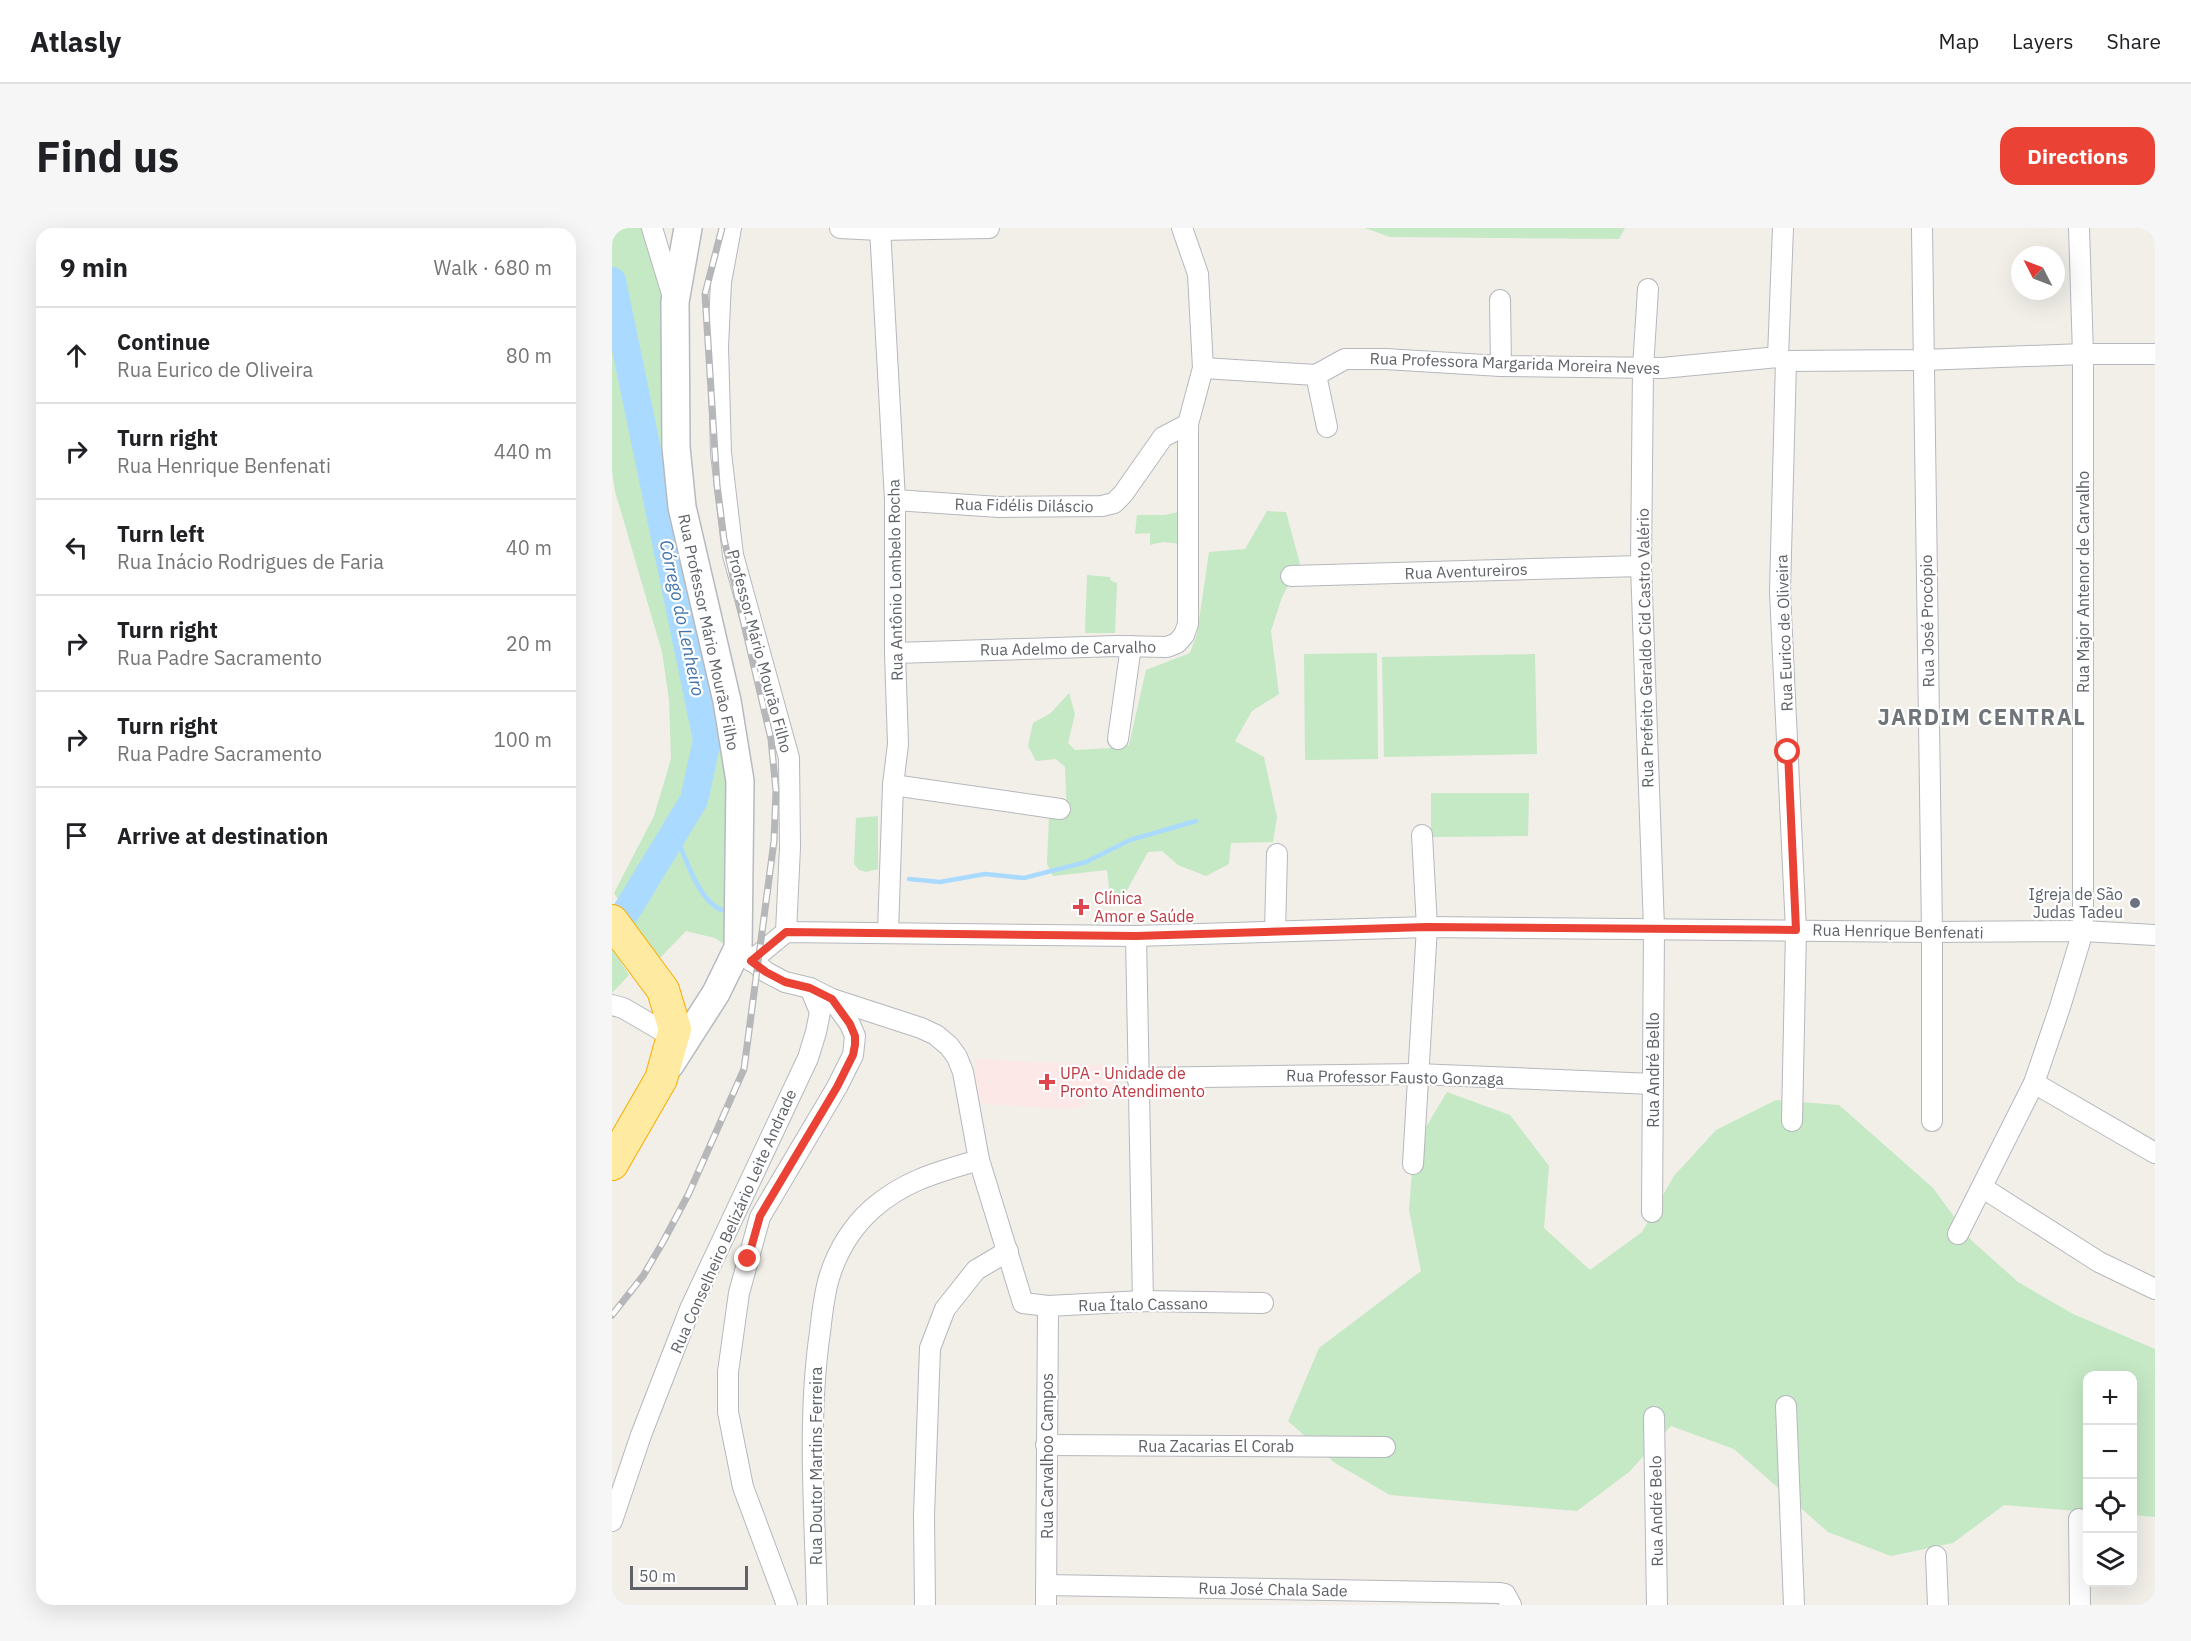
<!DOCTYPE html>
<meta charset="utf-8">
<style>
body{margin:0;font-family:"IBM Plex Sans",sans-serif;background:#f6f6f6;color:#202124}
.controls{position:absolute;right:18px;bottom:18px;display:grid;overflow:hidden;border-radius:12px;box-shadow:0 6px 24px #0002}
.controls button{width:54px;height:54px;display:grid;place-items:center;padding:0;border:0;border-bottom:2px solid #e0e0e0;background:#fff;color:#202124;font:30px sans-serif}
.compass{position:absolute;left:1399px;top:18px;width:54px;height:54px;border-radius:50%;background:#fff;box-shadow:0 6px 24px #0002;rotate:312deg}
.scale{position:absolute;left:18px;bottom:15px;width:118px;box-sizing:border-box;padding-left:6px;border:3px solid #5f6368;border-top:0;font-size:16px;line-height:21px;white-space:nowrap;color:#5f6368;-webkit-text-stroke:4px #fff;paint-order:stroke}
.stop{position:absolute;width:18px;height:18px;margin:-14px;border:4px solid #ea4335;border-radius:50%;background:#fff}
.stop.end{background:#ea4335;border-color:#fff;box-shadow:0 2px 6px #0008}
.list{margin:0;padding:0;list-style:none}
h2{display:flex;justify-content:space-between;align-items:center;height:78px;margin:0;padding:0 24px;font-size:26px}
h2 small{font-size:20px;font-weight:400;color:#757577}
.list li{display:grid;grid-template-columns:39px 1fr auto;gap:18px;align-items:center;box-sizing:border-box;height:96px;padding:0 24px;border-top:2px solid #e0e0e0}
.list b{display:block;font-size:22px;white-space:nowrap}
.list p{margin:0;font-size:20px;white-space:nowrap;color:#757577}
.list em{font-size:20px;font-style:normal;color:#757577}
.icon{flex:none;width:33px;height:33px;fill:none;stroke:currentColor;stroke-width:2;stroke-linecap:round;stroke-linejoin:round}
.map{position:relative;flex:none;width:1543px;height:1377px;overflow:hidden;border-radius:18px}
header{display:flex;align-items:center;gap:36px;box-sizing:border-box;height:84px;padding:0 30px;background:#fff;border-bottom:2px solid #e0e0e0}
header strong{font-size:28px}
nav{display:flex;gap:33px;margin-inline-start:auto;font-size:21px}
.intro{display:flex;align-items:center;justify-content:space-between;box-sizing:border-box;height:144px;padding:0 36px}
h1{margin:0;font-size:42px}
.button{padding:15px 27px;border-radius:18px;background:#ea4335;color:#fff;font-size:21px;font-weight:700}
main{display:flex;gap:36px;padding:0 36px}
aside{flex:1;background:#fff;border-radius:18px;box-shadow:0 6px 24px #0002}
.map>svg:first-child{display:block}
.medical{fill:#fce8e6}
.green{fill:#c5e8c5}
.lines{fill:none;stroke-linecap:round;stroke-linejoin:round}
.stream{stroke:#aadaff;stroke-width:4.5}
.river{stroke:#aadaff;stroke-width:28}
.minor-casing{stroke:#b5b8bc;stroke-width:22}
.secondary-casing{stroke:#b6babf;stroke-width:30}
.trunk-casing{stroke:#f9ab00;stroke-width:34}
.minor{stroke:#fff;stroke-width:20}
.secondary{stroke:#fff;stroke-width:27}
.trunk{stroke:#feeaa1;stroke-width:32}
.rail-casing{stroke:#b6b7b8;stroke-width:7}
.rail{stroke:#fff;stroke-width:4.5;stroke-dasharray:14;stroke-linecap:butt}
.route{stroke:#ea4335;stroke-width:8}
.worship-dot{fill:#6b7280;stroke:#fff;stroke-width:2}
.health-dot{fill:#e0444e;stroke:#fff;stroke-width:2}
.labels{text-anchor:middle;stroke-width:4.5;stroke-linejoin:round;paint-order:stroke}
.street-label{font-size:16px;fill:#5f6368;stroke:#fff}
.worship-label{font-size:16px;fill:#5b616d;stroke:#fff;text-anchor:end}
.health-label{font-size:16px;fill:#be3a42;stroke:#fff;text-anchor:start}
.water-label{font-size:18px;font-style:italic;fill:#4174aa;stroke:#fff}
.district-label{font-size:22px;font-weight:bold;letter-spacing:1.5px;fill:#70757a;stroke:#fff}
</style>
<header>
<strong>Atlasly</strong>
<nav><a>Map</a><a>Layers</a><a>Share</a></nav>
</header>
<div class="intro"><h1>Find us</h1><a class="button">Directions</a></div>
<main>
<aside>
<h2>9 min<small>Walk · 680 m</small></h2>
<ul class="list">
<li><svg class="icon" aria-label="ahead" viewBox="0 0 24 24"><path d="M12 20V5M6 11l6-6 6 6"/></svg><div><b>Continue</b><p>Rua Eurico de Oliveira</p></div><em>80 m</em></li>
<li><svg class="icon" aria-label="right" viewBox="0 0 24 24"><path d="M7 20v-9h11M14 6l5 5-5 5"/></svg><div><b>Turn right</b><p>Rua Henrique Benfenati</p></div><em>440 m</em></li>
<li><svg class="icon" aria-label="left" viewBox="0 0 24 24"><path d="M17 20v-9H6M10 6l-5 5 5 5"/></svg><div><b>Turn left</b><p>Rua Inácio Rodrigues de Faria</p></div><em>40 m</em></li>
<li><svg class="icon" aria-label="right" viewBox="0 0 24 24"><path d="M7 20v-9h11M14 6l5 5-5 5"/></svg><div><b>Turn right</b><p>Rua Padre Sacramento</p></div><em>20 m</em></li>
<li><svg class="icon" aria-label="right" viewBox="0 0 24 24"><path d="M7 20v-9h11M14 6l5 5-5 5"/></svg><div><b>Turn right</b><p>Rua Padre Sacramento</p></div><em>100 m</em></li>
<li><svg class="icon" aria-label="arrive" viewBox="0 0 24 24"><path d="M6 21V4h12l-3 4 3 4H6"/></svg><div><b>Arrive at destination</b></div></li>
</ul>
</aside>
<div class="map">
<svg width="1543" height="1377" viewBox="0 0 1543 1377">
<rect width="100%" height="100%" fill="#f1efe8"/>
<polygon class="medical" points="363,831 506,838 506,872 474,870 474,879 446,881 365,875"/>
<g class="green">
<polygon points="0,0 33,0 58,75 60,218 123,551 115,718 103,710 74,703 45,733 2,665 42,588 59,531 57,472 50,424 3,263 0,243"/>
<polygon points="753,0 1013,0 1007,11 778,9"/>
<polygon points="571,283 570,316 551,314 538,317 538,305 523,306 525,287 553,287"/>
<polygon points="655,283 674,284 688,336 670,369 659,403 667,466 640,483 623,513 652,529 665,589 661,614 619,615 617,636 594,648 566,637 550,623 536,624 514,664 503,673 498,669 495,642 441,648 435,636 437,589 455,588 453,539 444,531 424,533 416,518 421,495 439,485 457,465 463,486 456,515 463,522 500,520 517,517 534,442 578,425 585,406 597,324 633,321"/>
<polygon points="475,347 498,349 499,353 505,355 503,405 473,405"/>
<polygon points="765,425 766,531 693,532 692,426"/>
<polygon points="923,426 925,526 772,529 770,429"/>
<polygon points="819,565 917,565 916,608 819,609"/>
<polygon points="266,588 266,641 254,644 247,642 242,636 244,590"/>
<polygon points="0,720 17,747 0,765"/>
<polygon points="835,864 898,887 937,938 932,1000 978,1042 1030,1004 1062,948 1104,902 1164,872 1227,877 1321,960 1359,1012 1406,1054 1461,1086 1543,1121 1543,1289 1521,1287 1520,1148 1476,1148 1475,1284 1392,1277 1341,1315 1279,1328 1216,1304 1122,1221 1059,1198 1017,1244 965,1283 778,1267 723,1235 676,1193 707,1120 809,1043 797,982 802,919"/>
</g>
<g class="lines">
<g class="stream">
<path d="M62 603C72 625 89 685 118 683"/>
<polyline points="297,651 328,654 373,646 412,650 474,634 518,612 584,593"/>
</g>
<polyline class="river" points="0,53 95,512 82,572 0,707"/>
<g class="minor-casing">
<g id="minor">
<polyline points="40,0 61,69"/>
<polyline points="119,0 109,54 106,119 109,225 121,327 177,530 178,619 174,704"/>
<polyline points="228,0 267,2 377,0"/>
<polyline points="268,0 283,272 283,425 286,516 281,557 276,704"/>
<polyline points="1310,0 1320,704 1320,893"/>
<polyline points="1036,61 1031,140 1029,338 1042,700 1040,984"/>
<polyline points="888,72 889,138"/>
<polyline points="1166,129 1171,0"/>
<polyline points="1174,133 1168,364 1184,702 1180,893"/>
<polyline points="591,140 704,147 733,131 773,131 889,138 1050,140 1166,129 1174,133 1311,132 1471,126 1543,126"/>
<polyline points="704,147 715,199"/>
<polyline points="283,272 387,279 490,278 502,275 511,266 551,209 576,196"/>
<polyline points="679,348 1029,338"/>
<polyline points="283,425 505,418 555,419 565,415 572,407 576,396 576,196 591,140 586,46 570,0"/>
<polyline points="506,511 519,418"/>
<polyline points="281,557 448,581"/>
<polyline points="663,703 665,626"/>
<polyline points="524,708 531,1073"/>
<polyline points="131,725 154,744 173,754 198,760 220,771 309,800 324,807 337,818 345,829 351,844 367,932 411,1075 436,1078 531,1073 651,1075"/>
<polyline points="139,733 174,704 524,708 815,699 1320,704 1471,703 1543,707"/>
<polyline points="0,777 11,780 61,809"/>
<polyline points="525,850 805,846 1041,856"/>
<polyline points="1422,855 1543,925"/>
<polyline points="801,936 815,699 810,607"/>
<polyline points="1371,960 1487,1034 1543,1061"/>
<polyline points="1346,1006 1422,855 1448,779 1471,703 1471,126 1467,0"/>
<polyline points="1174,1178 1182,1377"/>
<polyline points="1042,1189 1045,1377"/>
<polyline points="434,1217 773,1219"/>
<polyline points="1467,1291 1468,1377"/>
<polyline points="0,1293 29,1207 78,1081 196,830 204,804 208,784 198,760"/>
<polyline points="1324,1328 1326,1377"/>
<polyline points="434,1357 888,1365 893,1366 899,1377"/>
<polyline points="175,1377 131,1259 116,1184 116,1144 127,1065 148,989 225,859 241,827 243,808 238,796 220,771"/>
<path d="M205 1377C203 1287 195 1193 208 1104 210 1086 212 1067 217 1050 225 1024 240 999 260 981 293 952 326 944 367 932"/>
<polyline points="313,1377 312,1287 318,1120 333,1081 364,1042 396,1023"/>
<polyline points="434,1377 436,1078"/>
</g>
</g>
<g class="secondary-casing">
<polyline id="secondary" points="58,837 104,765 126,720 128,553 115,473 70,279 64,219 63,74 76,0"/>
</g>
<g class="trunk-casing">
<polyline id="trunk" points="0,693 51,762 63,801 49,851 0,936"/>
</g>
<use href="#minor" class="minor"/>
<use href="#secondary" class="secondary"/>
<use href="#trunk" class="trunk"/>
<g class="rail-casing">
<polyline id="rail" points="0,1087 31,1048 51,1014 77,965 132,841 162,613 164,563 159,511 112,311 105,257 93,66 110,0"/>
</g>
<use href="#rail" class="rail"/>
</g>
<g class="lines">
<polyline class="route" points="136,1031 148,988 225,859 241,827 243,817 243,808 238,796 220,771 198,760 173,754 154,744 139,733 174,704 524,708 815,699 1184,702 1176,524"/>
</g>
<circle class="worship-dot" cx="1523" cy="675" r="6"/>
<g class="health-dot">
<path d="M466 670h6v6h6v6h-6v6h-6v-6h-6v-6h6z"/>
<path d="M432 845h6v6h6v6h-6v6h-6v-6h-6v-6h6z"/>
</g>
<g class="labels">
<g class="street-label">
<text transform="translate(903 135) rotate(2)" y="6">Rua Professora Margarida Moreira Neves</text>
<text transform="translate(412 277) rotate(1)" y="6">Rua Fidélis Diláscio</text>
<text transform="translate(854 343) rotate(-2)" y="6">Rua Aventureiros</text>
<text transform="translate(283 352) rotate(-91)" y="6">Rua Antônio Lombelo Rocha</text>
<text transform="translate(1471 354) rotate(-90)" y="6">Rua Major Antenor de Carvalho</text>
<text transform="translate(1315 393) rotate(-91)" y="6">Rua José Procópio</text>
<text transform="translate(97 404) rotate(78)" y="6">Rua Professor Mário Mourão Filho</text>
<text transform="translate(1172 405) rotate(-92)" y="6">Rua Eurico de Oliveira</text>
<text transform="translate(456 420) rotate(-1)" y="6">Rua Adelmo de Carvalho</text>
<text transform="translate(1033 420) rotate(-91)" y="6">Rua Prefeito Geraldo Cid Castro Valério</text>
<text transform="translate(148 423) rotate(75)" y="6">Professor Mário Mourão Filho</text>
<text transform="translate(1286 703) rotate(1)" y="6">Rua Henrique Benfenati</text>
<text transform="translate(1041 842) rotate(-90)" y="6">Rua André Bello</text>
<text transform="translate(783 849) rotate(1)" y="6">Rua Professor Fausto Gonzaga</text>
<text transform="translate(121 993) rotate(-66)" y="6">Rua Conselheiro Belizário Leite Andrade</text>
<text transform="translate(531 1076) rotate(-1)" y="6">Rua Ítalo Cassano</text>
<text x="604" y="1224">Rua Zacarias El Corab</text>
<text transform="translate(435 1228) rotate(-90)" y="6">Rua Carvalhoo Campos</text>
<text transform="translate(204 1238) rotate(-90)" y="6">Rua Doutor Martins Ferreira</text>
<text transform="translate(1044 1283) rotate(-91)" y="6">Rua André Belo</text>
<text transform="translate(661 1361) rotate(1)" y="6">Rua José Chala Sade</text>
</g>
<g class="worship-label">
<text x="1511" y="672">Igreja de São<tspan x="1511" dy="18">Judas Tadeu</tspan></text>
</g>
<g class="health-label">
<text x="482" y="676">Clínica<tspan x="482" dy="18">Amor e Saúde</tspan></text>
<text x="448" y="851">UPA - Unidade de<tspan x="448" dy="18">Pronto Atendimento</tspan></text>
</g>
<g class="water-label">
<text transform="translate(70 390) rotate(78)" y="6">Córrego do Lenheiro</text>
</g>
<g class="district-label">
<text x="1370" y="497">JARDIM CENTRAL</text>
</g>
</g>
</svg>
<div class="controls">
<button>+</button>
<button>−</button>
<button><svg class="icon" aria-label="locate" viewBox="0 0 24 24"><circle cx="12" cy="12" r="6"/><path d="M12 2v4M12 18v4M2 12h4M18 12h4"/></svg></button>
<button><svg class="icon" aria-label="layers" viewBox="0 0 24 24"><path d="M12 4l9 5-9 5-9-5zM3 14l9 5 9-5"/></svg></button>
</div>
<svg class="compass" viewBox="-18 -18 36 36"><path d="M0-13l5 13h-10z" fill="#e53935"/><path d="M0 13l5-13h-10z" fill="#757577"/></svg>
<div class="scale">50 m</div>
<div class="stop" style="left:1176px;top:524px"></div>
<div class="stop end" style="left:136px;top:1031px"></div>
</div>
</main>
